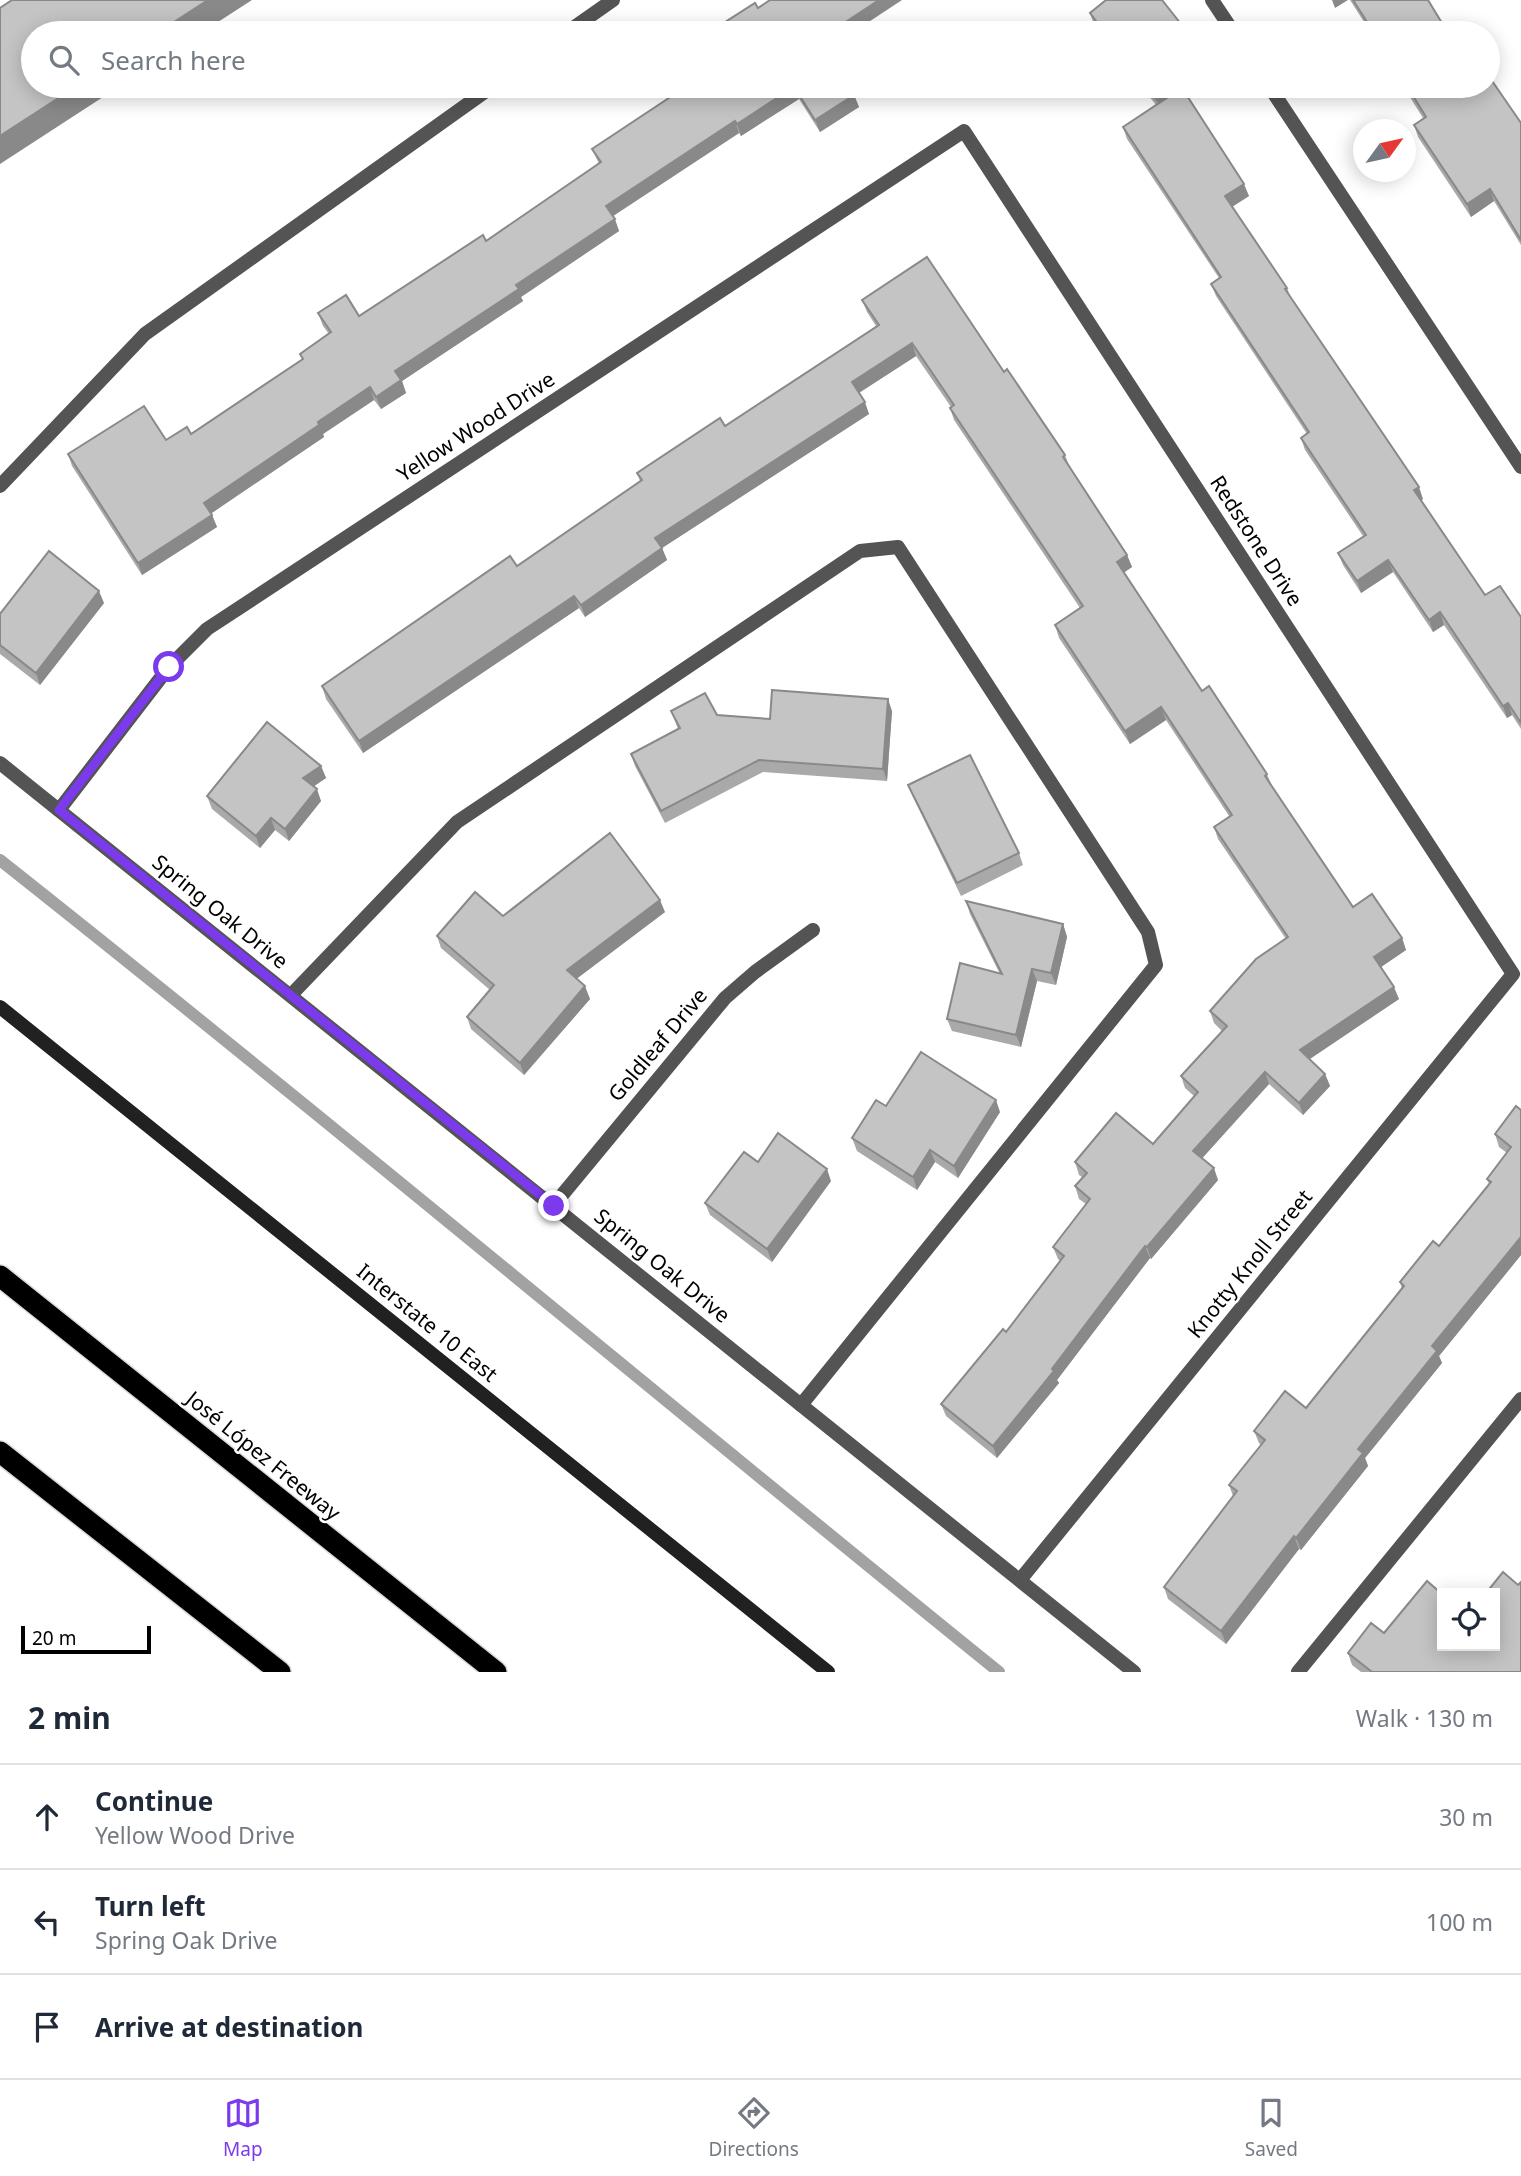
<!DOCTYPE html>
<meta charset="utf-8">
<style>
body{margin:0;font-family:"Noto Sans",sans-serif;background:#f2f2f3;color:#1f2937}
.controls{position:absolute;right:21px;bottom:21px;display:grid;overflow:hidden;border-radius:0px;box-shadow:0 4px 18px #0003}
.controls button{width:63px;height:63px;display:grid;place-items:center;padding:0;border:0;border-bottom:2px solid #e0e1e3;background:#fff;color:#1f2937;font:35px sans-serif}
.compass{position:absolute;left:1353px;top:119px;width:63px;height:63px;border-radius:50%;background:#fff;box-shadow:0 4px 18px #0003;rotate:57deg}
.scale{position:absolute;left:21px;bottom:18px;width:130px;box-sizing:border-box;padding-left:7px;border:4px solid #000;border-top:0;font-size:19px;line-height:24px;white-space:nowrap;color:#000;-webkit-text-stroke:5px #fff;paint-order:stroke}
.stop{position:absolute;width:21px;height:21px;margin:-16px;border:5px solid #7c3aed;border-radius:50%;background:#fff}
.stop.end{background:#7c3aed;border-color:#fff;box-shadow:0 2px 7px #0008}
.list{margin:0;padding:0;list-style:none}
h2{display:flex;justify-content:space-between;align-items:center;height:91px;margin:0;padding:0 28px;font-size:30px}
h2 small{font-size:23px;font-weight:400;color:#747a83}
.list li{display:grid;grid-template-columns:46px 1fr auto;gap:21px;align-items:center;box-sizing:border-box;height:105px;padding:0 28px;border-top:2px solid #e0e1e3}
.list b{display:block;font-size:26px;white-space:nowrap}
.list p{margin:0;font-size:23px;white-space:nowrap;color:#747a83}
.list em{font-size:23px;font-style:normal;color:#747a83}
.icon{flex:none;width:38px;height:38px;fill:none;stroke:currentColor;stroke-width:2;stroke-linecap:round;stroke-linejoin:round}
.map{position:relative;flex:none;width:1521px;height:1672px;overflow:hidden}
.search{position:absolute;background:#fff;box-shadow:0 4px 18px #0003;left:21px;right:21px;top:21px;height:77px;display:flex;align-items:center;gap:18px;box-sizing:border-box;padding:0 24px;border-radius:38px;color:#747a83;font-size:26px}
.sheet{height:406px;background:#fff}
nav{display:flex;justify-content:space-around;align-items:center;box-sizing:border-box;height:98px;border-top:2px solid #e0e1e3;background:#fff;font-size:19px;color:#747a83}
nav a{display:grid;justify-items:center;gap:4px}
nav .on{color:#7c3aed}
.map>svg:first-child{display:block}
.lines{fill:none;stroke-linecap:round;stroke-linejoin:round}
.stream{stroke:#a2a2a2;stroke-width:12}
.motorway-casing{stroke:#dbdbdb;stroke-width:24}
.service{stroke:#545454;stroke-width:14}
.minor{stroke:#545454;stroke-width:14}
.secondary{stroke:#212121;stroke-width:14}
.motorway{stroke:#000;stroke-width:21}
.wall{fill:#a9a9a9}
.shaded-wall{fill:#898989}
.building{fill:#c4c4c4;stroke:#898989;stroke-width:2}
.route{stroke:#7c3aed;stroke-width:9}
.labels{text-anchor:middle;stroke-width:5;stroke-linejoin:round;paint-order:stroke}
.street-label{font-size:21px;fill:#000;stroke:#fff}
</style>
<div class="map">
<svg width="1521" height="1672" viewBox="0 0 1521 1672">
<rect width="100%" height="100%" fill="#fff"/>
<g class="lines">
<path class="stream" d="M0 860C336 1126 665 1402 999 1672"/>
<g class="motorway-casing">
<g id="motorway">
<polyline points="0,1276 496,1672"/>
<polyline points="0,1452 280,1672"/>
</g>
</g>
<g class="service">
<polyline points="1212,0 1234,33"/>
<polyline points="566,33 613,0"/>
<polyline points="1269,86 1521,467"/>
<polyline points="0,486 145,334 493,86"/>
<polyline points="291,995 457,822 860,551 898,547 1148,932 1156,965 801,1405"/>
<polyline points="1298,1672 1521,1399"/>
</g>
<g class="minor">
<polyline points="0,763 1134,1672"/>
<polyline points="59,810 169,667 207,629 964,131 1513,974 1020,1580"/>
<polyline points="553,1206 725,998 755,972 813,930"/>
</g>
<polyline class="secondary" points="0,1007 828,1672"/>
<use href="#motorway" class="motorway"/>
</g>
<g class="wall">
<polygon points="1350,0 1428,0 1448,33 1371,33"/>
<polygon points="1090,13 1188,33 1100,33 1094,25"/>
<polygon points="687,86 849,86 854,95 859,107 820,132 799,99 741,136 739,133 613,216 619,231 521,297 523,301 402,381 406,393 381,409 374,400 323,434 324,437 211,513 217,527 142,575 72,466 68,454 166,440 191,434 302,359 300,354 329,334 323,326 318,313 359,316 486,241 599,164 592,149"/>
<polygon points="1141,86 1196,86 1186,94 1249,196 1232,207 1287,288 1291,298 1423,499 1421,500 1485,595 1521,617 1521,729 1512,715 1507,718 1444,625 1433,632 1393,572 1361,593 1343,565 1338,553 1363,536 1305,450 1301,438 1307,434 1216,296 1211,284 1219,278 1127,139 1123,127 1156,105"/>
<polygon points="1403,86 1488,86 1521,123 1521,245 1494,201 1471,217 1418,137 1414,125 1423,118"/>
<polygon points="862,300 1004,372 1065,455 1070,468 1127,555 1132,567 1124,572 1202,691 1267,774 1272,786 1353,907 1402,938 1406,950 1381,967 1399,999 1309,1059 1325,1074 1330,1086 1303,1115 1269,1084 1202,1158 1218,1180 1151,1259 1150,1258 1057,1380 1059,1383 997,1458 946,1416 941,1404 1006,1332 1060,1261 1058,1259 1053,1247 1086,1204 1079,1199 1075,1186 1082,1177 1079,1175 1075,1162 1153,1144 1194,1096 1185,1088 1181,1076 1222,1031 1214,1023 1210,1011 1286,939 1218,839 1214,827 1229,816 1166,720 1130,744 1059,638 1055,625 1080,608 954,420 950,408 951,407 916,356 859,393 869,414 662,548 667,560 585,617 579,608 363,753 326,699 322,686 517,566 640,481 637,473 725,426 876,326 867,312"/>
<polygon points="104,603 40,685 0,654 0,614"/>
<polygon points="671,711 770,719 892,711 887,781 763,772 665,823 635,766 631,754 678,729"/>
<polygon points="321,766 326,778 313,787 321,801 289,841 275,830 260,848 212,809 207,796"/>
<polygon points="908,785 1019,853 1023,865 961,896 913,797"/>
<polygon points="966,901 1063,924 1067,937 1056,985 1037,981 1021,1047 952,1031 947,1019 1000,974 970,914"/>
<polygon points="665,912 576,979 590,999 524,1075 471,1029 467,1017 490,990 441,948 437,936 503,916"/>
<polygon points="886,1106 1000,1112 958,1178 935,1162 917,1190 857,1151 852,1138"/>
<polygon points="1516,1106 1521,1255 1439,1356 1442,1363 1365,1458 1368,1466 1301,1550 1299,1549 1226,1644 1168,1599 1164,1587 1233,1496 1229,1485 1261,1445 1259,1443 1254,1431 1306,1408 1402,1289 1400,1282 1439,1246 1489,1184 1487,1179 1507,1153 1499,1147 1495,1134"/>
<polygon points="758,1162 831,1181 772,1262 710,1215 705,1203"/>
<polygon points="1518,1585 1521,1672 1361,1672 1352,1665 1348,1653 1384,1633 1442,1646"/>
</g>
<g class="shaded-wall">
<polygon points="208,0 252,0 201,33 157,33"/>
<polygon points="879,0 902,0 852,33 829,33"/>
<polygon points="1332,0 1348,0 1335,8"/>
<polygon points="77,86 120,86 0,164 0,136"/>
<polygon points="1176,86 1196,86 1162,113 1157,100"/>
<polygon points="794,87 799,99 741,136 737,124"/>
<polygon points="854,95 859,107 820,132 815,120"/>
<polygon points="735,121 739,133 610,218 606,206"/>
<polygon points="1244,184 1249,196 1230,208 1225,196"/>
<polygon points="1490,189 1494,201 1471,217 1467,204"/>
<polygon points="615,219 619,231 521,297 523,301 402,381 406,393 381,409 376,397 395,371 516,285"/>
<polygon points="912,343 916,356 857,394 852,382"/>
<polygon points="370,387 374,400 323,434 324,437 209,515 204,503 318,422"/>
<polygon points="865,402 869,414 662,548 667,560 585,617 581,605 655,538"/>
<polygon points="1419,487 1423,499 1419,502 1414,490"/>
<polygon points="212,515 217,527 142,575 138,563"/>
<polygon points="1127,555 1132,567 1122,574 1117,562"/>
<polygon points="1388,560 1393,572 1361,593 1357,581"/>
<polygon points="99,591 104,603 40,685 36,673"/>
<polygon points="574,596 579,608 363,753 359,741"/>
<polygon points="1440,612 1444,625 1433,632 1429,620"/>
<polygon points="888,699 892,711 887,781 883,769"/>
<polygon points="1508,703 1512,715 1507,718 1503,706"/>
<polygon points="1161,707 1166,720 1130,744 1125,731"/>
<polygon points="321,766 326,778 308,790 303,778"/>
<polygon points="317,789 321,801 289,841 285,829"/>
<polygon points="271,818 275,830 260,848 256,836"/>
<polygon points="660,900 665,912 571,983 567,970"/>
<polygon points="1063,924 1067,937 1056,985 1051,973"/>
<polygon points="1402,938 1406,950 1378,969 1374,957"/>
<polygon points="1032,969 1037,981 1021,1047 1016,1035"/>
<polygon points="585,986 590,999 524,1075 520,1063"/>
<polygon points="1394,987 1399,999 1304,1063 1300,1050"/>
<polygon points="1265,1072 1269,1084 1198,1163 1193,1151"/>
<polygon points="1325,1074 1330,1086 1303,1115 1299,1103"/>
<polygon points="996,1100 1000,1112 958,1178 954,1166"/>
<polygon points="930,1150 935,1162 917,1190 913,1177"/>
<polygon points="1214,1168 1218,1180 1151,1259 1147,1247"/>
<polygon points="827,1169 831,1181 772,1262 767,1249"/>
<polygon points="1521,1237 1521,1255 1439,1356 1442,1363 1365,1458 1368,1466 1301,1550 1296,1538 1358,1449 1432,1346"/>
<polygon points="1145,1246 1150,1258 1057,1380 1059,1383 997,1458 993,1446"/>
<polygon points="1294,1536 1299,1549 1226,1644 1221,1631"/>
</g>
<g class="building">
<polygon points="12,0 208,0 157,33 33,33 33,86 77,86 0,136 0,8"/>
<polygon points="770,0 879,0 829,33 708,33 755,3 758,8"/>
<polygon points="1106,0 1162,0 1188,33 1105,33 1090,13"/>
<polygon points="1353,0 1428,0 1448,33 1374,33"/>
<polygon points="1488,75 1521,123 1521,240 1490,189 1467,204 1414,125 1426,117 1407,86 1488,86"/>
<polygon points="687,86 849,86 854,95 815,120 794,87 737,124 735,121 606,206 615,219 516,285 519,289 395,371 401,380 376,397 370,387 318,422 319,425 204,503 212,515 138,563 68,454 144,406 166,440 187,427 191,434 303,359 300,354 331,332 318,313 346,295 359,316 483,235 486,241 601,162 592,149"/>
<polygon points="1146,86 1176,86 1157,100"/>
<polygon points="1182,88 1244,184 1225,196 1287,288 1285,289 1419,487 1414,490 1485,595 1500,586 1521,617 1521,723 1508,703 1503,706 1440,612 1429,620 1388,560 1357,581 1338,553 1366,535 1301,438 1309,432 1211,284 1221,277 1123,127"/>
<polygon points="927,257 1004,372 1007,369 1065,455 1063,457 1127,555 1117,562 1202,691 1209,686 1267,774 1265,776 1353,907 1372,894 1402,938 1374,957 1394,987 1300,1050 1325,1074 1299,1103 1265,1072 1193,1151 1214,1168 1147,1247 1145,1246 1052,1369 1054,1371 993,1446 941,1404 1003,1329 1006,1332 1064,1256 1053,1247 1090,1199 1075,1186 1087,1173 1075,1162 1116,1113 1153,1144 1198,1092 1181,1076 1227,1026 1210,1011 1256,959 1288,937 1214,827 1232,815 1161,707 1125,731 1055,625 1083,606 950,408 954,405 912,343 852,382 865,402 655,538 662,548 581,605 574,596 359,741 322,686 510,556 517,566 642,480 637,473 720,418 725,426 879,325 862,300"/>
<polygon points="49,551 99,591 36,673 0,645 0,614"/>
<polygon points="772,690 888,699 883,769 759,760 661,811 631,754 680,728 671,711 705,693 717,715 770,719"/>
<polygon points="267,722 321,766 303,778 317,789 285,829 271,818 256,836 207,796"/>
<polygon points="970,755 1019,853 957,883 908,785"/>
<polygon points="610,833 660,900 567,970 585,986 520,1063 467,1017 494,985 437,936 475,892 503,916"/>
<polygon points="966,901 1063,924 1051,973 1032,969 1016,1035 947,1019 960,963 1002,974"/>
<polygon points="921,1052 996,1100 954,1166 930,1150 913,1177 852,1138 876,1100 886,1106"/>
<polygon points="1516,1106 1521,1110 1521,1237 1432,1346 1437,1351 1358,1449 1363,1453 1296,1538 1294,1536 1221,1631 1164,1587 1237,1491 1229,1485 1265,1440 1254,1431 1285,1391 1306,1408 1404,1286 1400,1282 1433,1241 1439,1246 1491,1182 1487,1179 1511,1147 1495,1134"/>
<polygon points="778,1133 827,1169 767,1249 705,1203 744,1152 758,1162"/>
<polygon points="1503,1572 1518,1585 1521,1582 1521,1672 1372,1672 1348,1653 1371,1623 1384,1633 1427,1581 1442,1594 1442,1646 1495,1646 1495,1593 1486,1593"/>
</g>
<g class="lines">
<polyline class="route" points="169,667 59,810 554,1206"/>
</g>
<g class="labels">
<g class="street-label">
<text transform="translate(476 427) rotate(-33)" y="7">Yellow Wood Drive</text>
<text transform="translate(1256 541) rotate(57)" y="7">Redstone Drive</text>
<text transform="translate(220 912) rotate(39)" y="7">Spring Oak Drive</text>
<text transform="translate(658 1045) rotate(-50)" y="7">Goldleaf Drive</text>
<text transform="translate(1250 1264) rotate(-51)" y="7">Knotty Knoll Street</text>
<text transform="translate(662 1266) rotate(39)" y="7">Spring Oak Drive</text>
<text transform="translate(427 1323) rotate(39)" y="7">Interstate 10 East</text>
<text transform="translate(263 1456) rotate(39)" y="7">José López Freeway</text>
</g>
</g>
</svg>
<div class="controls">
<button><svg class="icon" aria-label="locate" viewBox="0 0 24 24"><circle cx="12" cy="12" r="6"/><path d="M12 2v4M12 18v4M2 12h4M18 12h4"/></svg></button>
</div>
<svg class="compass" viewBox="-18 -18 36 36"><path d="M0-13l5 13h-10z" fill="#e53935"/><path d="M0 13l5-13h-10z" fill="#747a83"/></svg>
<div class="scale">20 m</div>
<div class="stop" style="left:169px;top:667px"></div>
<div class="stop end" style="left:554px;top:1206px"></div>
<div class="search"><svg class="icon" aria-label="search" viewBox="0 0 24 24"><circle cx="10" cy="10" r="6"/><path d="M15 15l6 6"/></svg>Search here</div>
</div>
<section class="sheet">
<h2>2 min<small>Walk · 130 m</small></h2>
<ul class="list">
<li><svg class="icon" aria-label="ahead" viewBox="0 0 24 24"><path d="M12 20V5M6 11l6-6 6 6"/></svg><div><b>Continue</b><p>Yellow Wood Drive</p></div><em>30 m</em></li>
<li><svg class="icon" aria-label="left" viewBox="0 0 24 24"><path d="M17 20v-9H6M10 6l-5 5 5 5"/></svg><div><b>Turn left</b><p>Spring Oak Drive</p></div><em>100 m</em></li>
<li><svg class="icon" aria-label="arrive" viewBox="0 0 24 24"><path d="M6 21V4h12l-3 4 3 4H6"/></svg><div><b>Arrive at destination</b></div></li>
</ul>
</section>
<nav>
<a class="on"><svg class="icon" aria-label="map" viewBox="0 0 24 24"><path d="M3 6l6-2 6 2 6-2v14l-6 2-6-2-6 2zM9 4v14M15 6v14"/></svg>Map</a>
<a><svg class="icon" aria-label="directions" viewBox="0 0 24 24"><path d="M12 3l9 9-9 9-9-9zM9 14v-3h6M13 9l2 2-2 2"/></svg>Directions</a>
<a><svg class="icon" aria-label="saved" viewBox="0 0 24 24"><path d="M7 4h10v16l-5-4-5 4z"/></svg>Saved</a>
</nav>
